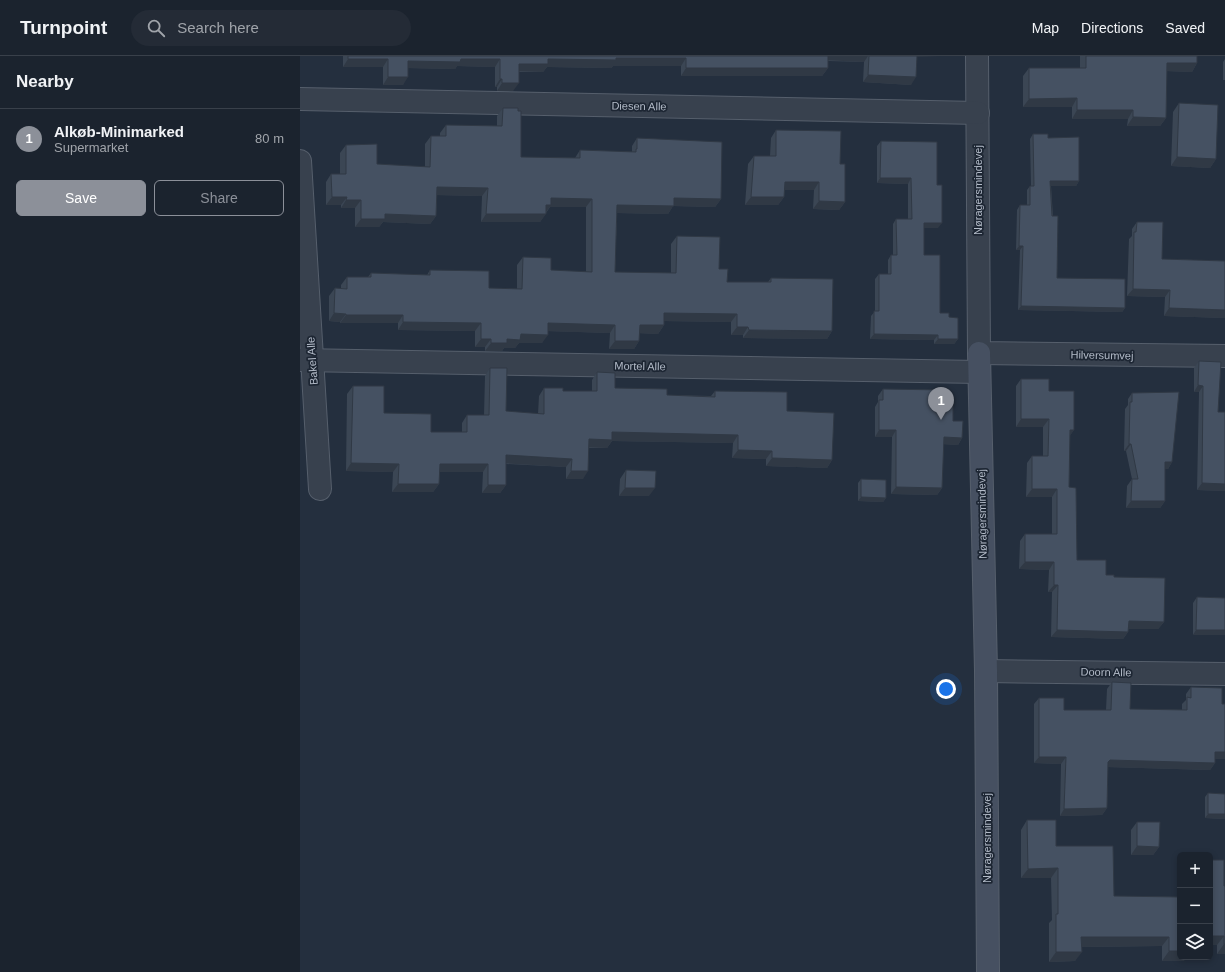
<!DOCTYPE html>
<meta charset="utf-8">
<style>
body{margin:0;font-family:Arial,sans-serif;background:#242b36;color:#f1f3f6}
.controls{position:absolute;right:12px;bottom:12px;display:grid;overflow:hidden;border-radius:6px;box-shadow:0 2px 6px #0003}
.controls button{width:36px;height:36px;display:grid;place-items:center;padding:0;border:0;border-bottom:1px solid #39404a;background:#1b232e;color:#f1f3f6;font:20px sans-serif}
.you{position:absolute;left:646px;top:633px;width:14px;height:14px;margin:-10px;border:3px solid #fff;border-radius:50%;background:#1a73e8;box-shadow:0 0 0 6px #1a73e833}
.badge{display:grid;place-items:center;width:26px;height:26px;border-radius:50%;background:#8c9099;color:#fff;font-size:13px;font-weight:700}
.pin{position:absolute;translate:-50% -33px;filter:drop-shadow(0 1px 2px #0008)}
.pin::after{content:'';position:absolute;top:21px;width:14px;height:12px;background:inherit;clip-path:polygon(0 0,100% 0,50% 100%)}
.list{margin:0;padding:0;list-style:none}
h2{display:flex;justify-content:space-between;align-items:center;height:52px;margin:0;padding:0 16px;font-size:17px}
h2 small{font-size:13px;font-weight:400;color:#a0a4aa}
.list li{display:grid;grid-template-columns:26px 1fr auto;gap:12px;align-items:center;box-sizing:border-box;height:60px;padding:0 16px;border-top:1px solid #39404a}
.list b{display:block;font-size:15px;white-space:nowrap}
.list p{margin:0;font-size:13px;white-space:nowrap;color:#a0a4aa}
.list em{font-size:13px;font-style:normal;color:#a0a4aa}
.actions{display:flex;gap:8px;padding:12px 16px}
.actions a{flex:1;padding:9px 0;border:1px solid #8c9099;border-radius:6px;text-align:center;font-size:14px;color:#8c9099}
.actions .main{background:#8c9099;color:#fff}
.icon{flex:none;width:22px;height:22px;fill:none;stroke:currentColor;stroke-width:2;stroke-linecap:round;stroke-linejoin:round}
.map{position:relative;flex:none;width:925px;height:916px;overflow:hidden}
header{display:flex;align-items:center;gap:24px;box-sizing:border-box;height:56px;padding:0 20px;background:#1b232e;border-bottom:1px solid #39404a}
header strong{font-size:19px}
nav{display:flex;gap:22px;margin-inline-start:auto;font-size:14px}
.search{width:280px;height:36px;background:#242b36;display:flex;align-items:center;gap:10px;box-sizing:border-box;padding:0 14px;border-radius:22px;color:#a0a4aa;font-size:15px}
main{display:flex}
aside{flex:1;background:#1b232e}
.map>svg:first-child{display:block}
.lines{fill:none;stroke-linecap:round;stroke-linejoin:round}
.street-casing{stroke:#565f6c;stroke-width:24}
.secondary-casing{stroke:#565f6c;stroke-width:24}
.street{stroke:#38414e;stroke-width:22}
.secondary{stroke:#465061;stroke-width:22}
.wall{fill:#3b4654}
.shaded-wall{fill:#303945}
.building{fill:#455162;stroke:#303945}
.labels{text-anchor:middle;stroke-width:3.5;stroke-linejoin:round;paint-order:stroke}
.street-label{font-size:11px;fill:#b4bcc9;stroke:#1d2633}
</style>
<header>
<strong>Turnpoint</strong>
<div class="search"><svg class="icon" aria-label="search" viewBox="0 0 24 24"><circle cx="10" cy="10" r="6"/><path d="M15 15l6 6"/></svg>Search here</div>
<nav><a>Map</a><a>Directions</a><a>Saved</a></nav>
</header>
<main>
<aside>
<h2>Nearby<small></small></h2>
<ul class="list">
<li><span class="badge">1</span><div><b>Alkøb-Minimarked</b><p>Supermarket</p></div><em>80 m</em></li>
</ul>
<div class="actions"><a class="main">Save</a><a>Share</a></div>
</aside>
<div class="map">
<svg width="925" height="916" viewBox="0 0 925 916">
<rect width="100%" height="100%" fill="#242f3e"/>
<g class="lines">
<g class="street-casing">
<g id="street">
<polyline points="677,0 679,297 925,300"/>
<polyline points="0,43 678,57"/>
<polyline points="0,105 20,433"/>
<polyline points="0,304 679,316"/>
<polyline points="686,615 925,618"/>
</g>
</g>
<g class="secondary-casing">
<polyline id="secondary" points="679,297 686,615 688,916"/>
</g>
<use href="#street" class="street"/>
<use href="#secondary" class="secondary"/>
</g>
<g class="wall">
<polygon points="43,0 641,0 617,0 611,29 563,26 564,6 528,5 528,12 522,20 381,20 381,10 313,10 311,12 247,11 243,16 219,16 213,35 197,35 197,31 195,31 195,11 157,10 155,13 108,12 103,29 83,29 83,11 43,11"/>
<polygon points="780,0 897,0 897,7 892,16 867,15 866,62 860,70 827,70 828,63 772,63 772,51 723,51 723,20 729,12 780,12"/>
<polygon points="925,3 925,24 923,24 923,6"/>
<polygon points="879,47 916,103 910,112 871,110 873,56"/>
<polygon points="203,52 221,101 275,102 280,94 332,96 332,90 337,82 421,143 415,151 373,150 368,158 317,157 315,216 371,217 371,188 377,180 419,213 427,226 468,226 471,222 532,275 527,283 443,282 443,279 431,279 431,266 364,265 364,269 358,278 339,277 339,285 334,293 309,293 310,277 248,275 242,287 219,287 215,292 204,292 202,295 185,295 185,291 175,291 175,275 98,274 98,267 40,267 40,266 29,265 29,240 35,232 41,233 41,229 47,221 68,221 71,217 127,219 130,214 189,232 217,233 217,209 223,201 251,214 286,216 286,151 250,151 240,166 181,166 182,140 137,139 136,160 130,168 83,166 79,171 55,171 55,152 41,152 41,149 26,149 26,126 31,118 40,118 40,97 46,89 77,108 125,111 125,88 131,80 140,80 140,77 146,69 197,70 197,60"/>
<polygon points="476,74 540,108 545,146 539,154 513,153 514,134 484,134 484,141 478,149 445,149 448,108 454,100 470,100 471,82"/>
<polygon points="733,78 748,82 779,125 776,130 751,130 757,222 825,252 822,256 718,254 720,194 716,194 717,154 720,149 727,149 727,134 730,130 731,130 730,83"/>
<polygon points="581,85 637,129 638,172 624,172 624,199 640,257 649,261 658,283 654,288 634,288 634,284 570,283 571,260 575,255 575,223 579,218 588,218 588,204 591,199 593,199 593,168 596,163 608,163 608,128 577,127 577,90"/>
<polygon points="837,166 862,203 925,205 925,262 864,260 865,241 827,240 829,183 832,180 832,173"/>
<polygon points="899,305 918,356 925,356 925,435 897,434 899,336 894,336 894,312"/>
<polygon points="190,312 206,355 238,358 239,340 244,332 263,335 292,335 292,324 297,316 315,332 367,339 411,340 415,335 487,355 532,404 527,412 466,410 466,403 432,402 433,387 312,385 307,392 289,392 283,423 266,423 266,411 206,408 206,429 200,437 182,437 183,416 139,416 139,428 133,436 92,436 93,416 46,415 47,338 53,330 84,357 131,376 162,376 162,367 167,359 184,359 185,320"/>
<polygon points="721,323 749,335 774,374 770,379 769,431 777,504 806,519 814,521 864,566 858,573 828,573 828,576 823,583 751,581 752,536 748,536 749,514 719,513 720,485 725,478 752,478 752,441 726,441 727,407 732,400 743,400 743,371 716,371 716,330"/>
<polygon points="583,333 644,346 653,365 662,382 658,389 643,388 642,432 637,439 591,438 592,381 575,381 575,351 578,346 578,340"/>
<polygon points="832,337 872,406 868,413 865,413 865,445 860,452 826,452 827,430 832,423 826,395 824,395 825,353 828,349 828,343"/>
<polygon points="326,414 349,440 319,440 320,423"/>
<polygon points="561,423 586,442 583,446 558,445 558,427"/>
<polygon points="897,541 925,542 893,579 893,547"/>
<polygon points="812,626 830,653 882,654 882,648 886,644 886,638 891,631 915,703 915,707 910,714 808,711 807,752 802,759 760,760 761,708 734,707 734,648 739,642 764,654 806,654 807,633"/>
<polygon points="908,737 925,738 925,763 905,762 905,741"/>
<polygon points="727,764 814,840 877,841 877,830 880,825 880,901 884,905 862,905 862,890 782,891 775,905 749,906 749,867 752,864 751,822 721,822 721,774"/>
<polygon points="837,766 859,791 853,799 831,799 831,774"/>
<polygon points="910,804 924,804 925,898 917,898 917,889 910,889"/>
</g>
<g class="shaded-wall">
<polygon points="526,0 568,0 564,6 523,4"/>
<polygon points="612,0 641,0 612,1"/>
<polygon points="316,2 386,2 381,10 313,10 311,12 247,11 243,16 213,15 219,8 248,3"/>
<polygon points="48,3 88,3 83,11 43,11"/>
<polygon points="161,3 200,3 195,11 157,10 155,13 103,12 108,5"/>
<polygon points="867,7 897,7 892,16 861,15"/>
<polygon points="386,12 528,12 522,20 381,20"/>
<polygon points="568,19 616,21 611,29 563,26"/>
<polygon points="88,21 108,21 103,29 83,29"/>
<polygon points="200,23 202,23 197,31 195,31"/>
<polygon points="202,27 219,27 213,35 197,35"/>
<polygon points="777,42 772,51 723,51 729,43"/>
<polygon points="777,54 833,54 828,63 772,63"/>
<polygon points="833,61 866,62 860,70 827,70"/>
<polygon points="877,101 916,103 910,112 871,110"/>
<polygon points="580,122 611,122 608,128 577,127"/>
<polygon points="750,125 779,125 776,130 747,130"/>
<polygon points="485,126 519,126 514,134 479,134"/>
<polygon points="137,131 188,132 182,140 131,139"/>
<polygon points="32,141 47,141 41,149 26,149"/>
<polygon points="451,141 484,141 478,149 445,149"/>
<polygon points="251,142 292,143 286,151 250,151 245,157 240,157"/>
<polygon points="374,142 421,143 415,151 373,150 368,158 312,157 317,149"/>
<polygon points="46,144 61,144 55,152 41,152"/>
<polygon points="519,145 545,146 539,154 513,153"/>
<polygon points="85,158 136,160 130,168 83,166 79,171 55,171 61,163"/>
<polygon points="186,158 246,158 240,166 181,166"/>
<polygon points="624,167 642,167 638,172 620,172"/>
<polygon points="719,190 723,190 720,194 716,194"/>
<polygon points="833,233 870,234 865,241 827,240"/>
<polygon points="721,250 825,252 822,256 718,254"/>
<polygon points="869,252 925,254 925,262 864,260"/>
<polygon points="34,257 46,258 40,266 29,265"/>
<polygon points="364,257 437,258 431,266 358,265"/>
<polygon points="46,259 103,259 98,267 40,267"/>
<polygon points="103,266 181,267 175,275 98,274"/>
<polygon points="248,267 315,269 310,277 242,275"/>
<polygon points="340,269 364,269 358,278 334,277"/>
<polygon points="437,271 448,271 443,279 431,279"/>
<polygon points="449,274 532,275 527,283 443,282"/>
<polygon points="221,278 248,279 242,287 219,287 215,292 204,292 202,295 185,295 191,287 207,283"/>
<polygon points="574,278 638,279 634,284 570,283"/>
<polygon points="181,283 191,283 185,291 175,291"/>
<polygon points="638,283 658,283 654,288 634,288"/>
<polygon points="315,285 339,285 334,293 309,293"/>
<polygon points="898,329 903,330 899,336 894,336"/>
<polygon points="721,363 749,363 743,371 716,371"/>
<polygon points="579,374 596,374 592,381 575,381"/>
<polygon points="770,374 774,374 769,381"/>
<polygon points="312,376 438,379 433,387 312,385 307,392 283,391 289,383"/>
<polygon points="644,381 662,382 658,389 639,388"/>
<polygon points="829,388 831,388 826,395 824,395"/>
<polygon points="438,394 472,395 466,403 432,402"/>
<polygon points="206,399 272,403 266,411 201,407"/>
<polygon points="472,402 532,404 527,412 466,410"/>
<polygon points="865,406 872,406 868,413 860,413"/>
<polygon points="51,407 99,408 93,416 46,415"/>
<polygon points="140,408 188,408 183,416 134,416"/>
<polygon points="271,415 288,415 283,423 266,423"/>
<polygon points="902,427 925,428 925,435 897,434"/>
<polygon points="98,428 139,428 133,436 92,436"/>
<polygon points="188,429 206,429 200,437 182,437"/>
<polygon points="596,431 642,432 637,439 591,438"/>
<polygon points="325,432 355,432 349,440 319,440"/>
<polygon points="732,433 757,433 752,441 726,441"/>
<polygon points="561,441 586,442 583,446 558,445"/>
<polygon points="831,445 865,445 860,452 826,452"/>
<polygon points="725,506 754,506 749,514 719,513"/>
<polygon points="754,529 758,529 752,536 748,536"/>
<polygon points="829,565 864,566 858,573 823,573"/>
<polygon points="757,574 828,576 823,583 751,581"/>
<polygon points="896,574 925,574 925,579 893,579"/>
<polygon points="915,696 925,696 925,703 910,703"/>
<polygon points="739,701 766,701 761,708 734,707"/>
<polygon points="810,704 915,707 910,714 805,711 808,706"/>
<polygon points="807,752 802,759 760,760 764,753"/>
<polygon points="908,758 925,758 925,763 905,762"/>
<polygon points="837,790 859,791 853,799 831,799"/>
<polygon points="758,812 751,822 721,822 728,813"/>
<polygon points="910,880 924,880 917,889 910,889"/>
<polygon points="781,881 869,881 862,890 775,891"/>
<polygon points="924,888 925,888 925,898 917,898"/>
<polygon points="869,895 880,895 880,901 887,901 884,905 862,905"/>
<polygon points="756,896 782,896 775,905 749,906"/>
</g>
<g class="building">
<polygon points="48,0 528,0 528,12 386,12 386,2 316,2 316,4 248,3 248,8 219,8 219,27 202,27 202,23 200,23 200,3 161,3 160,6 108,5 108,21 88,21 88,3 48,3"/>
<polygon points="569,0 617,0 616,21 568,19"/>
<polygon points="786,0 897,0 897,7 867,7 866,62 833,61 833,54 777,54 777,42 729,43 729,12 786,12"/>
<polygon points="879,47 918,49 916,103 877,101"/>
<polygon points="203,52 218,52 218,55 221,55 221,101 280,102 280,94 336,96 336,93 337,93 337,82 422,86 421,143 374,142 374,150 317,149 315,216 376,217 377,180 420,181 419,213 428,213 427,226 471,226 471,222 533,223 532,275 449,274 448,271 437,271 437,258 364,257 364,269 340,269 339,285 315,285 315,269 248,267 248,279 221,278 220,284 207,283 207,287 191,287 191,283 181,283 181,267 103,266 103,259 46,259 46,258 34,257 35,232 47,233 47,221 71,221 71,217 130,219 130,214 189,215 189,232 222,233 223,201 251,202 251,214 292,216 292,143 251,142 251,149 246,149 246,158 186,158 188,132 137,131 136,160 85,158 85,163 61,163 61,144 46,144 47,141 32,141 31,118 46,118 46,89 77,88 77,108 130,111 131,80 146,80 146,69 202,70"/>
<polygon points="476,74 541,75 540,108 545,108 545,146 519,145 519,126 485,126 484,141 451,141 454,100 476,100"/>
<polygon points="733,78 748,78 748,82 779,81 779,125 750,125 752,160 758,160 757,222 825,223 825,252 721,250 723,190 719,190 720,149 730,149 730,130 734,130"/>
<polygon points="581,85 637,86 637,129 642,129 642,167 624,167 624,199 640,199 640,257 649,257 649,261 658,262 658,283 638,283 638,279 574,278 574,255 579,255 579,218 591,218 591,199 597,199 596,163 612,163 611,122 580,122"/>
<polygon points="837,166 863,166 862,203 925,205 925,254 869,252 870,234 833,233 834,176 836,176"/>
<polygon points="899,305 921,306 918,356 925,356 925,428 902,427 903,330 898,329"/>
<polygon points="190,312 207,312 206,355 244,358 244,332 263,332 263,335 297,335 297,316 315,317 315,332 367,333 367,339 415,341 415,335 487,336 487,355 534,357 532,404 472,402 472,395 438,394 438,379 312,376 312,384 289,383 288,415 271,415 272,403 206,399 206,429 188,429 188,408 140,408 139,428 98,428 99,408 51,407 53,330 84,330 84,357 131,358 131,376 167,376 167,359 189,359"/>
<polygon points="721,323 749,323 749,335 774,335 774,374 770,374 769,431 776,432 777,504 806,504 806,519 814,519 814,521 865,522 864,566 829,565 828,576 757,574 758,529 754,529 754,506 725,506 725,478 757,478 757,433 732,433 732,400 748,400 749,363 721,363"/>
<polygon points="583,333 644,334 644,346 653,346 653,365 663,365 662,382 644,381 642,432 596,431 596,374 579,374 579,344 583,344"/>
<polygon points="879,336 872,406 865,406 865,445 831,445 832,423 838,423 831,388 829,388 830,346 832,346 832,337"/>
<polygon points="326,414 356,415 355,432 325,432"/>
<polygon points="561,423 586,424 586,442 561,441"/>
<polygon points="897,541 925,542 925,574 896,574"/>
<polygon points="812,626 831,627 830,653 887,654 887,641 891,642 891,631 922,632 922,648 925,648 925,696 915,696 915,707 810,704 808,706 807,752 764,753 766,701 739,701 739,642 764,642 764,654 811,654"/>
<polygon points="908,737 925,738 925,758 908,758"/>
<polygon points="727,764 756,764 756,790 813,790 814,840 880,841 880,895 869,895 869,881 781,881 782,896 756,896 756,858 758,858 758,812 728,813"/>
<polygon points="837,766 860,766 859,791 837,790"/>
<polygon points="910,804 924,804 924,830 925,830 925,888 924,888 924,880 910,880"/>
</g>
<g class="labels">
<g class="street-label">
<text transform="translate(339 50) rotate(1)" y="4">Diesen Alle</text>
<text transform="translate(678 134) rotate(-90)" y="4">Nøragersmindevej</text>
<text transform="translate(802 299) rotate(1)" y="4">Hilversumvej</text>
<text transform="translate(12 305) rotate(-94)" y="4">Bakel Alle</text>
<text transform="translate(340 310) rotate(1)" y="4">Mortel Alle</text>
<text transform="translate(682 458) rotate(-91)" y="4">Nøragersmindevej</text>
<text transform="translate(806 616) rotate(1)" y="4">Doorn Alle</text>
<text transform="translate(687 782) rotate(-90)" y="4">Nøragersmindevej</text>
</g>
</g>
</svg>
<div class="controls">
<button>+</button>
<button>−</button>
<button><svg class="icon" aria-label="layers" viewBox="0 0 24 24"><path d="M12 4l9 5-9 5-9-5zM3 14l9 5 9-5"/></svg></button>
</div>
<div class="you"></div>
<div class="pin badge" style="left:641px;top:364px">1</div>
</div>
</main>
